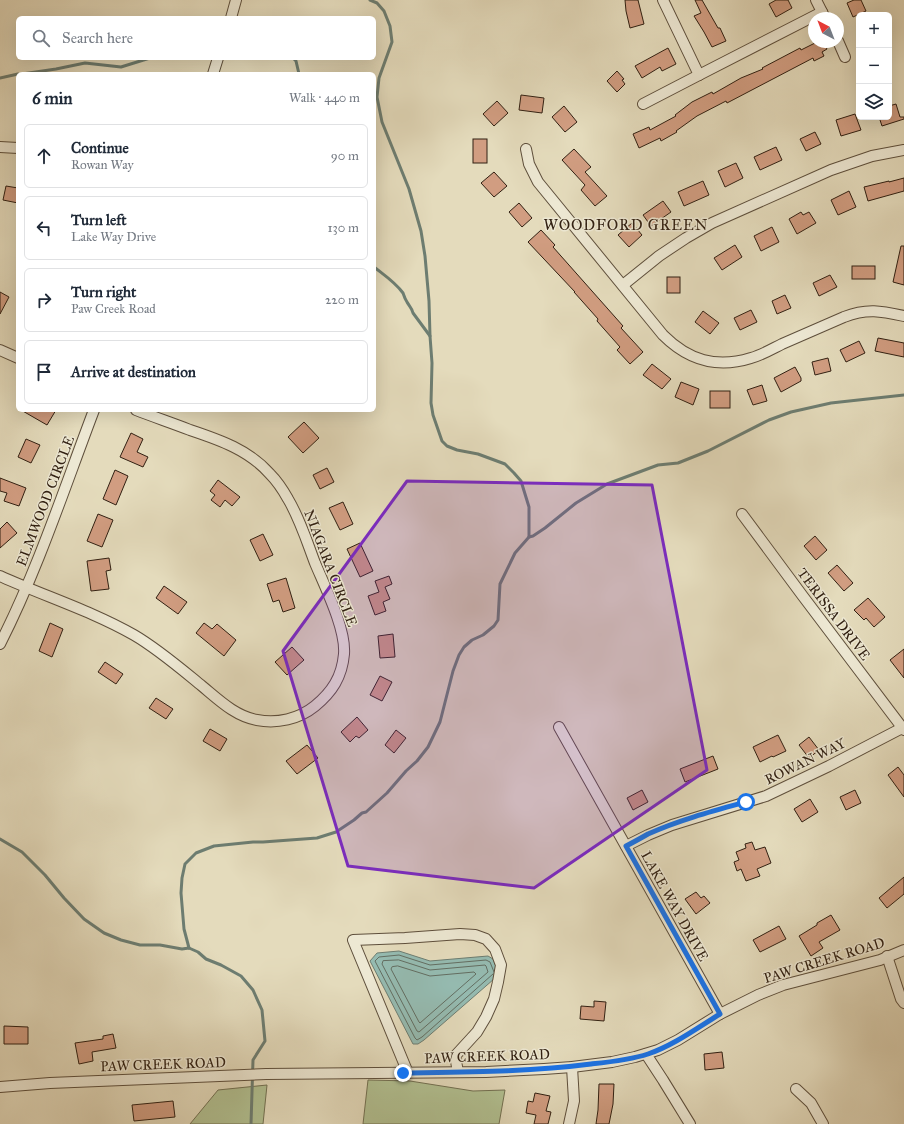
<!DOCTYPE html>
<meta charset="utf-8">
<style>
body{margin:0;font-family:"IM FELL Great Primer",serif;background:#f6f6f7;color:#1f2937}
.controls{position:absolute;right:12px;top:12px;display:grid;overflow:hidden;border-radius:6px;box-shadow:0 4px 16px #0002}
.controls button{width:36px;height:36px;display:grid;place-items:center;padding:0;border:0;border-bottom:1px solid #e0e1e3;background:#fff;color:#1f2937;font:20px sans-serif}
.compass{position:absolute;left:808px;top:12px;width:36px;height:36px;border-radius:50%;background:#fff;box-shadow:0 4px 16px #0002;rotate:318deg}
.stop{position:absolute;width:12px;height:12px;margin:-9px;border:3px solid #1a73e8;border-radius:50%;background:#fff}
.stop.end{background:#1a73e8;border-color:#fff;box-shadow:0 1px 4px #0008}
.list{margin:0;padding:0;list-style:none}
h2{display:flex;justify-content:space-between;align-items:center;height:52px;margin:0;padding:0 16px;font-size:17px}
h2 small{font-size:13px;font-weight:400;color:#747a83}
.list li{display:grid;grid-template-columns:26px 1fr auto;gap:12px;align-items:center;box-sizing:border-box;height:64px;margin:0 8px 8px;padding:0 8px;border:1px solid #e0e1e3;border-radius:6px}
.list b{display:block;font-size:15px;white-space:nowrap}
.list p{margin:0;font-size:13px;white-space:nowrap;color:#747a83}
.list em{font-size:13px;font-style:normal;color:#747a83}
.icon{flex:none;width:22px;height:22px;fill:none;stroke:currentColor;stroke-width:2;stroke-linecap:round;stroke-linejoin:round}
.map{position:relative;flex:none;width:904px;height:1124px;overflow:hidden}
.search{position:absolute;background:#fff;box-shadow:0 4px 16px #0002;left:16px;top:16px;width:360px;height:44px;display:flex;align-items:center;gap:10px;box-sizing:border-box;padding:0 14px;border-radius:6px;color:#747a83;font-size:15px}
.panel{position:absolute;background:#fff;box-shadow:0 4px 16px #0002;left:16px;top:72px;width:360px;height:340px;border-radius:6px}
.map>svg:first-child{display:block}
.green{fill:#b2c192;stroke:#727052}
.water{fill:#95bbb1;stroke:#6d7d71}
.lines{fill:none;stroke-linecap:round;stroke-linejoin:round}
.shore{stroke:#636e62;stroke-width:1}
.stream{stroke:#6d7d71;stroke-width:3}
.building{fill:#d19d81;stroke:#312012}
.minor-casing{stroke:#5e4f3c;stroke-width:12}
.minor{stroke:#ede8d3;stroke-width:10}
.route{stroke:#1a73e8;stroke-width:5}
.marked{fill:#7b2cbf;fill-opacity:0.2;stroke:#7b2cbf;stroke-width:3;stroke-linejoin:round}
.labels{text-anchor:middle;stroke-width:3;stroke-linejoin:round;paint-order:stroke}
.street-label{font-size:14px;fill:#312012;stroke:#ede8d3}
.neighbourhood-label{font-size:15px;letter-spacing:1px;fill:#312012;stroke:#ede8d3}
</style>
<div class="map">
<svg width="904" height="1124" viewBox="0 0 904 1124">
<rect width="100%" height="100%" fill="#e4dbbc"/>
<filter id="stains"><feTurbulence type="fractalNoise" baseFrequency=".005" numOctaves="4"/><feColorMatrix values="0 0 0 0 .2 0 0 0 0 .09 0 0 0 0 .02 0 0 0 .5 -.17"/></filter>
<radialGradient id="worn" r=".72"><stop offset=".6" stop-color="#630" stop-opacity="0"/><stop offset="1" stop-color="#630" stop-opacity=".3"/></radialGradient>
<g class="green">
<polygon points="368,1080 410,1081 473,1091 505,1090 499,1124 363,1124"/>
<polygon points="267,1085 263,1124 190,1124 218,1090"/>
</g>
<polygon class="water" points="399,951 430,961 488,956 493,959 498,972 494,979 424,1040 418,1044 413,1044 370,961 377,953"/>
<g class="lines">
<g class="shore">
<polygon points="399,960 430,970 485,965 486,966 488,972 419,1032 417,1031 382,964 383,961"/>
<polygon points="398,966 430,976 474,972 476,974 420,1023 419,1022 391,969 392,967"/>
<polyline points="493,974 422,1037 417,1040 415,1038 375,961 379,957 399,955 430,965 486,960 490,962 494,972"/>
</g>
<g class="stream">
<polyline points="370,0 377,3 384,11 390,26 392,42 379,78 377,97 382,122 409,189 421,231 425,256 429,301 430,336 432,363 431,403 433,415 442,441 447,446 457,450 478,454 505,464 514,473 521,481 529,507 529,537"/>
<polyline points="293,58 296,61 299,74"/>
<polyline points="22,74 56,69 85,63 121,67 150,58"/>
<polyline points="0,78 18,74"/>
<path d="M374 267C384 275 395 282 403 293 404 296 405 299 407 302 409 306 412 308 413 313L430 336"/>
<polyline points="0,839 22,852 45,875 64,898 84,919 104,933 121,940 140,945 160,945 182,949 189,948 198,952 206,959 221,965 241,976 253,990 262,1010 265,1041 253,1060 251,1124"/>
<polyline points="189,948 184,929 181,893 182,878 185,864 196,853 214,846 253,842 263,842 317,838 336,832 354,820 362,813 366,812 387,793 406,771 417,761 428,747 440,722 453,671 459,655 464,647 472,640 483,635 494,626 498,620 500,584 515,553 529,537 533,536 545,528 576,503 607,484 658,465 678,463 708,451 769,420 791,412 831,403 904,395"/>
</g>
</g>
<g class="building">
<polygon points="625,0 638,0 644,24 630,28 626,11"/>
<polygon points="695,0 702,0 718,28 720,28 726,41 712,47 704,32 694,16 701,13"/>
<polygon points="776,0 788,0 792,8 776,17 769,4"/>
<polygon points="854,0 861,0 866,11 853,17 847,3"/>
<polygon points="817,42 823,42 827,49 822,52 824,56 814,61 813,58 727,103 726,101 697,116 676,131 677,132 661,141 660,138 639,148 633,134 649,127 650,130 676,116 675,115 692,102 712,92 713,94 741,78 763,69 762,68 800,48 801,50"/>
<polygon points="668,48 676,64 662,71 660,67 642,78 635,66"/>
<polygon points="617,71 624,79 622,80 625,84 617,92 607,81"/>
<polygon points="521,95 544,98 542,113 519,110"/>
<polygon points="497,101 508,113 494,126 483,114"/>
<polygon points="896,104 900,117 904,117 904,119 882,126 879,117 889,117 889,106"/>
<polygon points="564,106 577,122 565,132 552,117"/>
<polygon points="855,114 861,130 841,136 836,120"/>
<polygon points="815,132 821,144 806,151 800,139"/>
<rect x="473" y="139" width="14" height="24"/>
<polygon points="776,147 782,160 760,170 754,157"/>
<polygon points="574,149 591,167 585,172 607,196 595,206 581,190 585,185 562,160"/>
<polygon points="736,163 743,178 725,187 718,171"/>
<polygon points="494,172 507,186 494,197 481,183"/>
<polygon points="904,178 904,191 868,201 864,187 889,181 889,182"/>
<polygon points="703,181 709,195 684,206 678,192"/>
<polygon points="6,186 18,188 18,203 3,200"/>
<polygon points="849,191 856,207 838,215 831,200"/>
<polygon points="663,201 671,212 651,226 643,215"/>
<polygon points="519,203 532,218 522,227 509,212"/>
<polygon points="801,212 803,215 809,212 816,223 797,234 789,219"/>
<polygon points="632,223 642,235 629,247 618,235"/>
<polygon points="772,227 779,242 761,251 754,236"/>
<polygon points="541,230 555,245 553,247 623,326 621,328 643,352 630,364 617,350 620,347 597,321 598,319 574,292 575,292 528,242"/>
<polygon points="735,245 742,257 722,270 714,258"/>
<polygon points="901,246 904,246 904,285 893,282"/>
<rect x="852" y="266" width="23" height="13"/>
<polygon points="830,275 837,287 819,296 813,283"/>
<rect x="667" y="277" width="13" height="16"/>
<polygon points="0,292 9,297 0,314"/>
<polygon points="785,295 791,308 777,314 772,301"/>
<polygon points="751,310 757,322 740,330 734,318"/>
<polygon points="703,311 719,323 710,334 695,322"/>
<polygon points="878,338 904,343 904,357 875,351"/>
<polygon points="859,341 865,353 846,362 840,350"/>
<polygon points="828,358 831,371 815,375 812,362"/>
<polygon points="652,364 671,379 662,389 643,375"/>
<polygon points="795,367 801,378 801,381 781,392 774,378"/>
<polygon points="681,382 699,389 693,405 675,397"/>
<polygon points="762,385 767,401 753,405 747,390"/>
<rect x="710" y="391" width="20" height="17"/>
<polygon points="21,410 56,410 47,425"/>
<polygon points="304,422 319,438 303,453 288,437"/>
<polygon points="131,433 143,439 137,452 148,457 143,467 120,457"/>
<polygon points="26,439 40,445 31,463 18,457"/>
<polygon points="327,468 334,482 320,489 313,475"/>
<polygon points="115,470 128,476 116,505 103,499"/>
<polygon points="0,478 26,488 19,506 4,501 7,493 0,491"/>
<polygon points="218,480 240,497 232,506 225,500 220,507 211,500 215,495 210,491"/>
<polygon points="343,502 353,524 340,530 329,508"/>
<polygon points="98,514 113,520 102,547 87,541"/>
<polygon points="7,522 17,533 0,548 0,529"/>
<polygon points="263,534 273,555 260,561 250,540"/>
<polygon points="815,536 827,550 816,560 804,546"/>
<polygon points="360,543 373,571 360,577 347,549"/>
<polygon points="109,558 111,570 106,571 109,589 91,591 87,561"/>
<polygon points="837,565 853,583 844,591 828,573"/>
<polygon points="389,576 392,584 385,587 390,599 383,602 386,611 375,615 368,596 379,592 375,581"/>
<polygon points="286,578 295,608 283,612 279,600 273,602 267,584"/>
<polygon points="164,586 187,602 178,614 156,598"/>
<polygon points="868,598 885,617 874,627 866,618 864,620 854,610"/>
<polygon points="50,623 63,629 52,657 39,651"/>
<polygon points="204,623 212,629 217,624 236,640 224,656 196,633"/>
<polygon points="393,634 395,657 380,658 378,636"/>
<polygon points="292,647 304,660 287,675 275,662"/>
<polygon points="904,649 904,678 890,660"/>
<polygon points="105,662 123,674 116,684 98,672"/>
<polygon points="380,676 392,682 382,701 370,695"/>
<polygon points="156,698 173,709 166,719 149,708"/>
<polygon points="357,717 368,730 359,738 356,736 350,742 341,732"/>
<polygon points="210,729 227,739 220,751 203,741"/>
<polygon points="396,730 406,738 394,753 385,745"/>
<polygon points="778,735 786,751 773,757 772,756 760,762 753,747"/>
<polygon points="809,737 819,750 809,758 799,745"/>
<polygon points="307,745 318,758 297,774 286,761"/>
<polygon points="713,756 718,769 685,782 680,769"/>
<polygon points="898,767 904,775 904,797 888,775"/>
<polygon points="642,790 648,802 633,810 627,798"/>
<polygon points="855,790 861,803 846,810 840,797"/>
<polygon points="810,799 818,812 802,822 794,809"/>
<polygon points="752,842 755,850 765,847 771,863 757,869 760,876 746,881 741,869 737,871 734,862 739,860 736,852 746,848 745,844"/>
<polygon points="904,877 904,894 887,908 879,898"/>
<polygon points="696,892 701,898 704,896 710,903 696,914 685,899"/>
<polygon points="831,915 840,930 819,942 823,948 811,956 799,936 817,925 817,923"/>
<polygon points="779,926 786,939 760,952 753,940"/>
<polygon points="594,1001 606,1002 604,1021 580,1019 581,1006 594,1007"/>
<polygon points="4,1026 28,1027 28,1044 4,1044"/>
<polygon points="113,1034 116,1048 92,1052 93,1061 79,1064 75,1043 103,1039 103,1036"/>
<polygon points="722,1052 724,1068 705,1070 704,1054"/>
<polygon points="599,1084 614,1084 613,1104 609,1124 596,1124 598,1110"/>
<polygon points="535,1093 550,1096 546,1111 551,1112 548,1124 534,1124 536,1115 526,1113 528,1101 533,1102"/>
<polygon points="173,1101 175,1117 134,1121 132,1105"/>
</g>
<g class="lines">
<g class="minor-casing">
<g id="minor">
<polyline points="663,0 699,75"/>
<polyline points="816,0 825,18"/>
<polyline points="231,18 236,0"/>
<polyline points="838,41 845,57"/>
<polyline points="213,74 218,58"/>
<polyline points="643,104 699,75 822,12"/>
<polyline points="0,147 18,148"/>
<path d="M526 149 529 164 538 182 663 335C688 360 716 369 751 358 762 355 772 349 782 344 803 335 823 326 844 317 867 308 881 311 904 316"/>
<polyline points="623,285 659,256 686,238 712,223 831,170 872,156 904,150"/>
<polyline points="0,350 18,358"/>
<polyline points="742,514 802,595 904,730"/>
<path d="M0 576C44 596 92 611 134 635 158 649 180 668 202 686 219 700 235 716 257 720 277 724 299 719 315 706 332 692 342 677 344 654 346 629 325 587 315 563 307 542 300 519 288 499 283 490 277 481 270 474 249 450 220 440 190 430 172 423 154 417 136 410"/>
<path d="M0 644C38 569 64 489 94 410"/>
<polyline points="559,727 720,1014"/>
<polyline points="626,846 648,835 672,825 766,796 829,766 904,727"/>
<polyline points="887,956 901,999 904,1003"/>
<polyline points="646,1054 663,1080 690,1124"/>
<polyline points="408,1073 353,940 405,938 460,934 475,935 486,939 495,949 501,965 498,982 494,999 486,1017 477,1032 455,1056 458,1072"/>
<polyline points="0,1087 50,1083 266,1074 486,1072 544,1069 572,1067 612,1062 635,1057 658,1050 678,1040 720,1014 758,995 783,985 880,960 904,950"/>
<polyline points="796,1089 811,1103 823,1124"/>
<polyline points="569,1124 574,1101 572,1067"/>
</g>
</g>
<use href="#minor" class="minor"/>
</g>
<g class="lines">
<path class="route" d="M403 1073C466 1072 529 1072 591 1064 610 1062 630 1060 648 1054 674 1045 697 1028 720 1014L626 846C634 842 641 838 648 834 679 820 713 811 746 802"/>
</g>
<path class="marked" d="M407 481 652 485 707 770 534 888 348 866 283 651Z"/>
<g class="labels">
<g class="street-label">
<text transform="translate(45 501) rotate(-69)" y="5">ELMWOOD CIRCLE</text>
<text transform="translate(331 568) rotate(69)" y="5">NIAGARA CIRCLE</text>
<text transform="translate(834 614) rotate(53)" y="5">TERISSA DRIVE</text>
<text transform="translate(805 761) rotate(-26)" y="5">ROWAN WAY</text>
<text transform="translate(675 906) rotate(61)" y="5">LAKE WAY DRIVE</text>
<text transform="translate(824 960) rotate(-17)" y="5">PAW CREEK ROAD</text>
<text transform="translate(487 1056) rotate(-2)" y="5">PAW CREEK ROAD</text>
<text transform="translate(163 1064) rotate(-2)" y="5">PAW CREEK ROAD</text>
</g>
<g class="neighbourhood-label">
<text x="626" y="230">WOODFORD GREEN</text>
</g>
</g>
<rect width="100%" height="100%" filter="url(#stains)"/>
<rect width="100%" height="100%" fill="url(#worn)"/>
</svg>
<div class="controls">
<button>+</button>
<button>−</button>
<button><svg class="icon" aria-label="layers" viewBox="0 0 24 24"><path d="M12 4l9 5-9 5-9-5zM3 14l9 5 9-5"/></svg></button>
</div>
<svg class="compass" viewBox="-18 -18 36 36"><path d="M0-13l5 13h-10z" fill="#e53935"/><path d="M0 13l5-13h-10z" fill="#747a83"/></svg>
<div class="stop" style="left:746px;top:802px"></div>
<div class="stop end" style="left:403px;top:1073px"></div>
<div class="search"><svg class="icon" aria-label="search" viewBox="0 0 24 24"><circle cx="10" cy="10" r="6"/><path d="M15 15l6 6"/></svg>Search here</div>
<section class="panel">
<h2>6 min<small>Walk · 440 m</small></h2>
<ul class="list">
<li><svg class="icon" aria-label="ahead" viewBox="0 0 24 24"><path d="M12 20V5M6 11l6-6 6 6"/></svg><div><b>Continue</b><p>Rowan Way</p></div><em>90 m</em></li>
<li><svg class="icon" aria-label="left" viewBox="0 0 24 24"><path d="M17 20v-9H6M10 6l-5 5 5 5"/></svg><div><b>Turn left</b><p>Lake Way Drive</p></div><em>130 m</em></li>
<li><svg class="icon" aria-label="right" viewBox="0 0 24 24"><path d="M7 20v-9h11M14 6l5 5-5 5"/></svg><div><b>Turn right</b><p>Paw Creek Road</p></div><em>220 m</em></li>
<li><svg class="icon" aria-label="arrive" viewBox="0 0 24 24"><path d="M6 21V4h12l-3 4 3 4H6"/></svg><div><b>Arrive at destination</b></div></li>
</ul>
</section>
</div>
